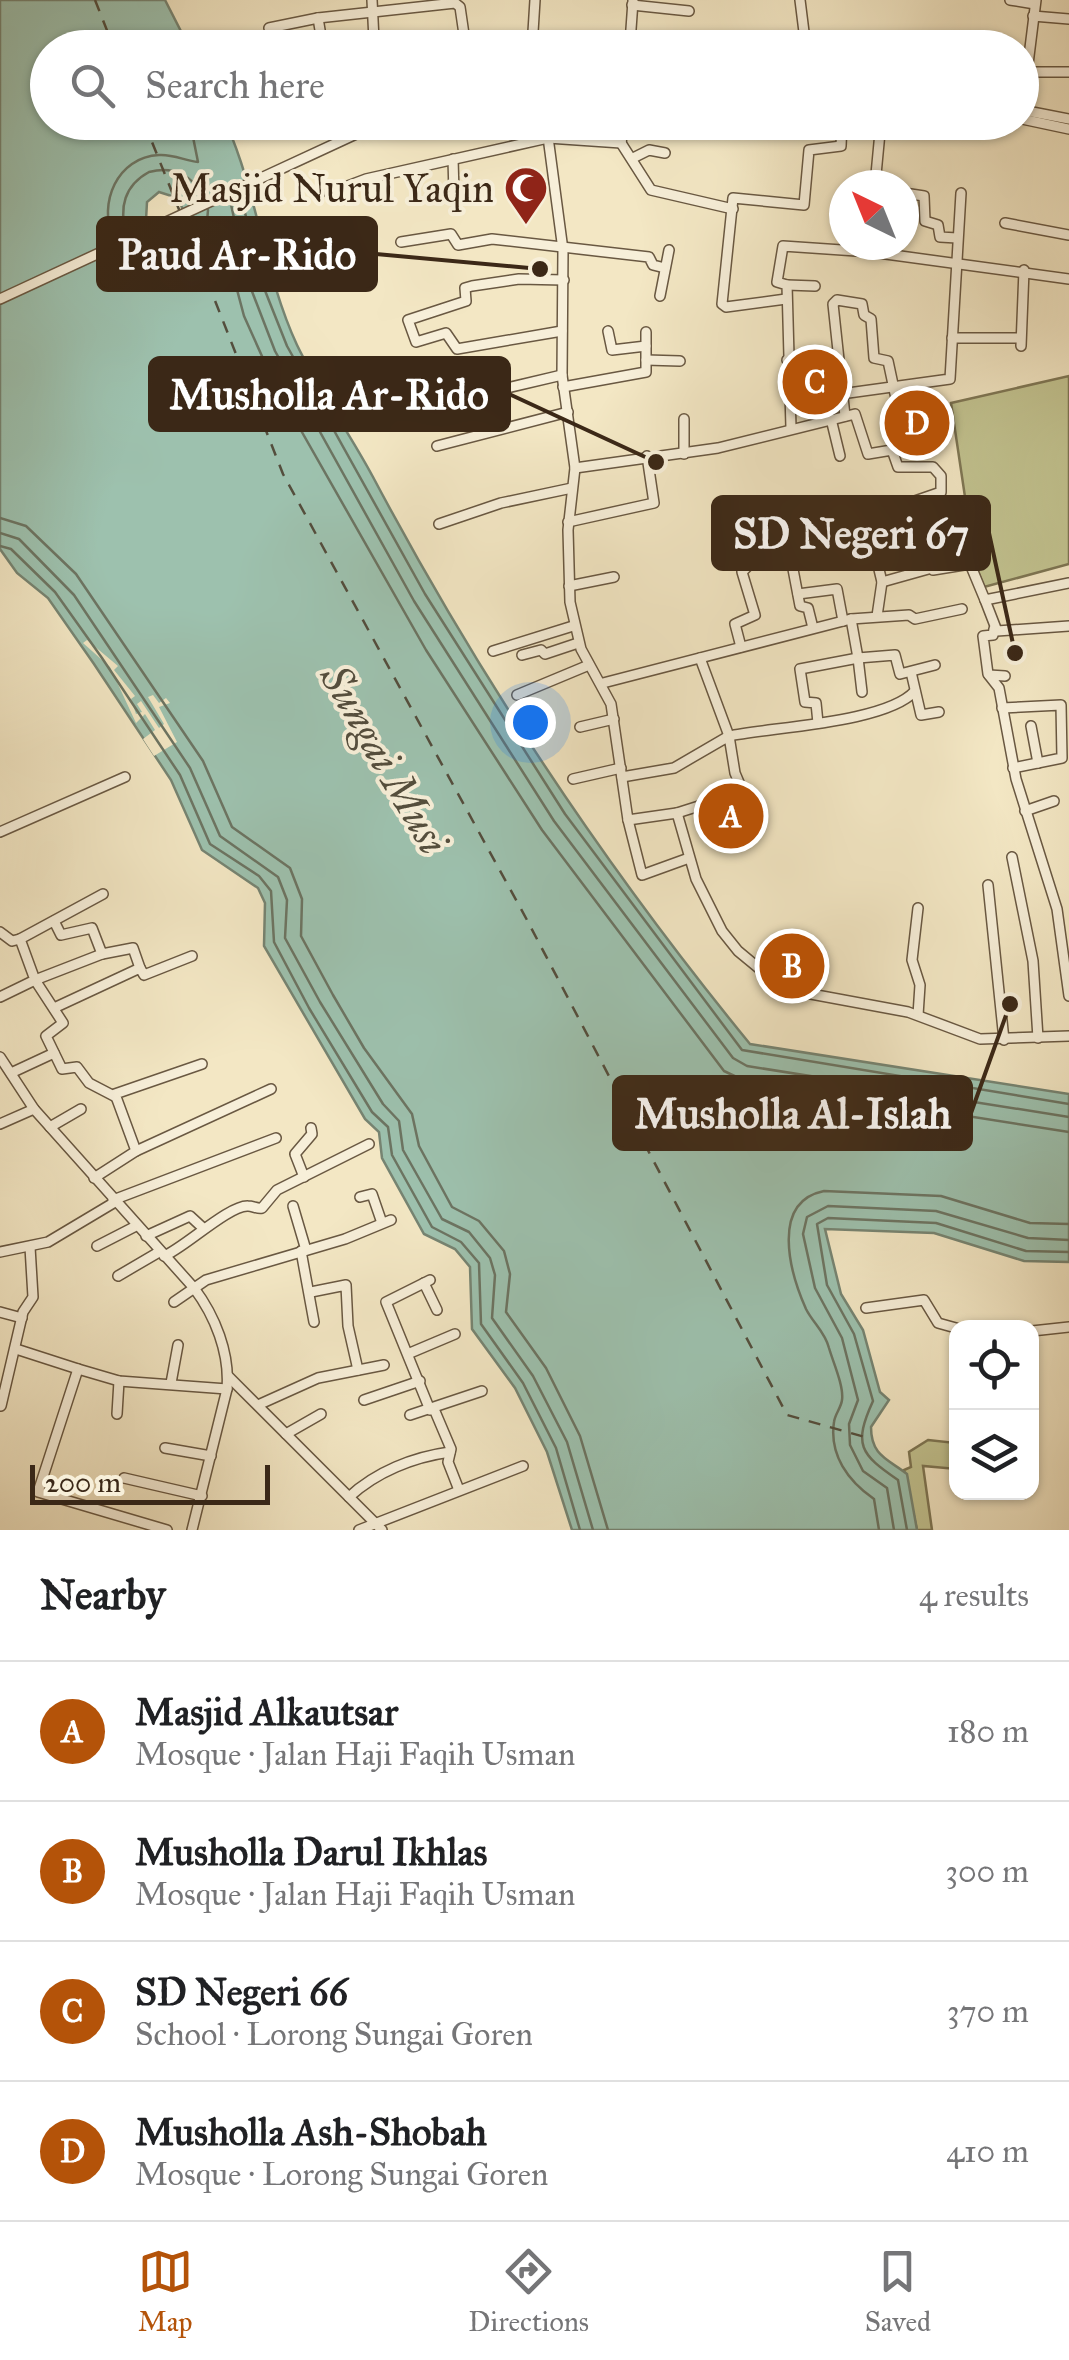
<!DOCTYPE html>
<meta charset="utf-8">
<style>
body{margin:0;font-family:"IM FELL Great Primer",serif;background:#f6f6f6;color:#202124}
.controls{position:absolute;right:30px;bottom:30px;display:grid;overflow:hidden;border-radius:20px;box-shadow:0 2px 8px #0004}
.controls button{width:90px;height:90px;display:grid;place-items:center;padding:0;border:0;border-bottom:2px solid #e0e0e0;background:#fff;color:#202124;font:50px sans-serif}
.compass{position:absolute;left:829px;top:170px;width:90px;height:90px;border-radius:50%;background:#fff;box-shadow:0 2px 8px #0004;rotate:317deg}
.scale{position:absolute;left:30px;bottom:25px;width:240px;box-sizing:border-box;padding-left:10px;border:5px solid #3b2817;border-top:0;font-size:28px;line-height:35px;white-space:nowrap;color:#3b2817;-webkit-text-stroke:8px #f7efd9;paint-order:stroke}
.you{position:absolute;left:530px;top:722px;width:35px;height:35px;margin:-25px;border:8px solid #fff;border-radius:50%;background:#1a73e8;box-shadow:0 0 0 15px #1a73e833}
.badge{display:grid;place-items:center;width:65px;height:65px;border-radius:50%;background:#b45309;color:#fff;font-size:32px;font-weight:700}
.pin{position:absolute;translate:-50% -50%;border:5px solid #fff;box-shadow:0 2px 10px #0006}
.list{margin:0;padding:0;list-style:none}
h2{display:flex;justify-content:space-between;align-items:center;height:130px;margin:0;padding:0 40px;font-size:42px}
h2 small{font-size:32px;font-weight:400;color:#757577}
.list li{display:grid;grid-template-columns:65px 1fr auto;gap:30px;align-items:center;box-sizing:border-box;height:140px;padding:0 40px;border-top:2px solid #e0e0e0}
.list b{display:block;font-size:38px;white-space:nowrap}
.list p{margin:0;font-size:32px;white-space:nowrap;color:#757577}
.list em{font-size:32px;font-style:normal;color:#757577}
.icon{flex:none;width:55px;height:55px;fill:none;stroke:currentColor;stroke-width:2;stroke-linecap:round;stroke-linejoin:round}
.map{position:relative;flex:none;width:1069px;height:1530px;overflow:hidden}
.search{position:absolute;background:#fff;box-shadow:0 2px 8px #0004;left:30px;right:30px;top:30px;height:110px;display:flex;align-items:center;gap:25px;box-sizing:border-box;padding:0 35px;border-radius:55px;color:#757577;font-size:38px}
.sheet{height:690px;background:#fff}
nav{display:flex;justify-content:space-around;align-items:center;box-sizing:border-box;height:140px;border-top:2px solid #e0e0e0;background:#fff;font-size:28px;color:#757577}
nav a{display:grid;justify-items:center;gap:5px}
nav .on{color:#b45309}
.map>svg:first-child{display:block}
.green{fill:#c2c390;stroke:#7e7654;stroke-width:2.5}
.water{fill:#9dc1ae;stroke:#768472;stroke-width:2.5;fill-rule:evenodd}
.pier{fill:#f3e7c4}
.lines{fill:none;stroke-linecap:round;stroke-linejoin:round}
.shore{stroke:#6c7462;stroke-width:2.5}
.ferry{stroke:#544e3d;stroke-width:2.5;stroke-dasharray:12 10;stroke-linecap:butt}
.minor-casing{stroke:#695842;stroke-width:12}
.minor{stroke:#f7efd9;stroke-width:9}
.labels{text-anchor:middle;stroke-width:8;stroke-linejoin:round;paint-order:stroke}
.poi-label{font-size:40px;fill:#3b2817;stroke:#f7efd9;text-anchor:end}
.water-label{font-size:42px;font-style:italic;fill:#544e3d;stroke:#f7efd9}
.leader{fill:none;stroke:#3b2817;stroke-width:4}
.callout-dot{fill:#3b2817;stroke:#f7efd9;stroke-width:4}
.callout{fill:#3b2817;stroke:#3b2817;stroke-width:4}
.callout-label{font-size:42px;text-anchor:middle;font-weight:bold;fill:#fff}
</style>
<div class="map">
<svg width="1069" height="1530" viewBox="0 0 1069 1530">
<rect width="100%" height="100%" fill="#f3e7c4"/>
<filter id="stains"><feTurbulence type="fractalNoise" baseFrequency=".002" numOctaves="4"/><feColorMatrix values="0 0 0 0 .2 0 0 0 0 .09 0 0 0 0 .02 0 0 0 .5 -.17"/></filter>
<radialGradient id="worn" r=".72"><stop offset=".6" stop-color="#630" stop-opacity="0"/><stop offset="1" stop-color="#630" stop-opacity=".3"/></radialGradient>
<g class="green">
<polygon points="1069,376 1069,564 984,587 972,556 927,566 924,525 968,517 951,403"/>
<polygon points="928,1440 956,1443 956,1469 923,1466 932,1530 917,1530 904,1470 911,1467 909,1452"/>
</g>
<path class="water" d="M0 0H165L189 47 48 48V122L226 123C258 195 264 274 297 345 319 391 349 432 373 477 479 677 606 868 750 1044L1069 1094V1262L1024 1261 934 1233 825 1229 841 1294 863 1330 880 1392 889 1400 871 1427C871 1456 888 1459 907 1474L917 1530H572L547 1452 515 1388 472 1329 470 1267 455 1249 424 1234 382 1158 379 1132 365 1119 264 946 265 903 258 888 202 850 171 780 94 664 48 598 17 573 0 549ZM159 192 178 198C185 213 191 230 179 243L156 236 146 220 147 202Z"/>
<polygon class="pier" points="87,640 118,666 114,670 135,696 131,699 136,714 142,712 137,704 141,701 159,728 164,724 148,697 153,695 159,703 166,698 170,703 159,707 177,742 154,756 143,739 155,730 145,714 136,723 110,667 83,643"/>
<g class="lines">
<g class="shore">
<polyline points="241,195 260,278 287,346 425,594 565,814 742,1050 1069,1104"/>
<polyline points="230,200 248,281 275,351 414,601 554,821 733,1058 747,1066 1069,1117"/>
<path d="M127 233C118 208 125 185 149 172 173 166 192 174 203 197"/>
<path d="M113 239C98 203 117 157 159 155 174 154 185 161 198 162L190 122"/>
<polyline points="133,245 166,264 188,264 205,246 208,210"/>
<path d="M120 251C148 286 196 292 220 251L227 252 244 316 274 383 426 650 542 830 724 1071 745 1081 1069 1132"/>
<polyline points="0,518 26,526 76,574 203,761 232,827 290,868 302,899 301,936 333,995 364,1048 412,1114 419,1146 452,1207 479,1221 504,1251 510,1274 506,1312 546,1368 580,1436 608,1530"/>
<polyline points="0,533 19,539 74,595 190,768 220,836 278,877 287,900 285,938 320,1002 383,1104 399,1121 403,1150 442,1219 469,1232 490,1258 495,1275 492,1318 533,1376 567,1442 593,1530"/>
<polyline points="0,546 11,549 55,592 102,658 180,775 210,844 259,876 271,891 274,942 309,1008 372,1112 388,1127 392,1155 432,1227 461,1242 479,1263 481,1324 523,1383 556,1448 580,1530"/>
<path d="M879 1530 874 1499C848 1481 829 1455 834 1422 835 1414 841 1408 842 1400 844 1386 833 1362 829 1348 825 1332 813 1323 806 1309 790 1273 770 1202 824 1191L941 1196 1030 1223 1069 1224"/>
<polyline points="894,1530 887,1488 863,1471 850,1445 849,1424 858,1400 842,1338 815,1288 803,1234 807,1217 828,1206 936,1211 1028,1238 1069,1240"/>
<path d="M907 1530 898 1480C860 1454 853 1445 873 1401L854 1334 827 1285 817 1224 828 1218 936 1223 1026 1251 1069 1252"/>
</g>
<g class="ferry">
<polyline points="95,0 114,48"/>
<polyline points="144,122 180,212"/>
<polyline points="183,219 283,474 527,920 787,1415 872,1439"/>
</g>
<g class="minor-casing">
<g id="minor">
<polyline points="372,0 374,40"/>
<polyline points="800,0 806,48"/>
<polyline points="1010,0 1035,4"/>
<polyline points="1036,0 1027,72 1069,72"/>
<polyline points="632,5 689,11"/>
<polyline points="1033,16 1069,19"/>
<polyline points="318,18 323,48"/>
<polyline points="269,28 318,18 455,3 460,7 466,48"/>
<polyline points="630,43 633,1"/>
<polyline points="515,48 533,44"/>
<polyline points="532,48 535,0"/>
<polyline points="543,48 601,41 675,48"/>
<polyline points="1022,110 1069,119"/>
<polyline points="1022,119 1069,129"/>
<polyline points="546,122 563,250 562,375 575,468 568,530 570,602 581,649 611,704 628,820 677,813 696,879 722,931 738,951 784,989 908,1012 980,1039 1069,1036"/>
<polyline points="287,128 313,122"/>
<polyline points="621,143 651,190 733,209"/>
<polyline points="633,158 649,150 665,153"/>
<polyline points="453,159 454,193"/>
<polyline points="875,185 881,122"/>
<polyline points="329,193 366,179 548,138 621,143 624,122"/>
<polyline points="904,193 924,196 925,221 938,225 940,237 957,238"/>
<polyline points="1005,223 1069,235"/>
<polyline points="401,242 451,234 458,245 492,239 649,257 653,265 665,268"/>
<polyline points="871,252 1069,279"/>
<polyline points="787,285 815,286"/>
<polyline points="660,296 669,250"/>
<polyline points="0,299 382,122"/>
<polyline points="786,299 726,307 722,304 733,198 804,205 809,150 841,146 842,122"/>
<polyline points="562,331 457,349 446,333 416,342 408,320 466,301 465,288 472,286 519,279 564,280"/>
<polyline points="608,331 612,350 646,346"/>
<polyline points="952,338 1020,338"/>
<polyline points="1021,346 1024,270"/>
<polyline points="646,360 680,361"/>
<polyline points="787,360 836,354"/>
<polyline points="563,387 646,372 646,332"/>
<polyline points="490,392 562,375"/>
<polyline points="841,394 950,379 961,193"/>
<polyline points="845,416 833,304 837,300 862,304 864,315 871,319 874,358 888,361 903,431"/>
<polyline points="684,419 684,454"/>
<polyline points="831,419 840,456"/>
<polyline points="791,428 787,285 777,282 783,246 871,252 871,245"/>
<polyline points="437,446 568,412"/>
<polyline points="575,468 718,448 855,414 868,454 892,450 898,467 933,467 941,476 941,492 912,502 921,547 930,553 933,570 970,564 985,600 1069,583"/>
<polyline points="817,515 837,510 839,516 865,511 882,582 877,616"/>
<polyline points="794,521 808,517"/>
<polyline points="568,522 654,503 647,456"/>
<polyline points="439,524 501,503 572,488"/>
<polyline points="739,529 749,565 742,572 755,615 735,624 741,647"/>
<polyline points="792,564 800,606 808,608 813,628"/>
<polyline points="882,582 932,568"/>
<polyline points="569,586 614,577"/>
<polyline points="798,594 837,589 843,621"/>
<polyline points="985,600 997,631 1069,626"/>
<polyline points="851,619 858,658 895,655 900,674 935,665"/>
<polyline points="994,629 993,635 983,636 988,674 999,688 1016,779 1057,909 1069,996"/>
<polyline points="493,651 573,626"/>
<polyline points="522,655 541,650 545,654 578,643"/>
<path d="M700 658 729 736C772 727 886 723 915 691"/>
<polyline points="911,672 921,715 939,712"/>
<polyline points="989,675 1005,676"/>
<polyline points="603,683 851,619 909,615 915,619 962,609"/>
<polyline points="517,695 589,665"/>
<polyline points="1002,708 1061,705 1062,758 1013,768"/>
<polyline points="818,723 816,703 805,702 800,669 858,658 862,692"/>
<polyline points="1031,726 1038,763"/>
<polyline points="580,727 614,719"/>
<polyline points="622,777 674,768 729,736 735,773 743,792 677,813"/>
<polyline points="573,779 621,768"/>
<polyline points="1025,811 1054,801"/>
<polyline points="628,820 642,875 689,858"/>
<polyline points="0,832 125,777"/>
<polyline points="1012,857 1033,961 1038,1038"/>
<polyline points="988,885 1004,1040"/>
<polyline points="918,908 912,960 920,985 918,1015"/>
<polyline points="54,921 61,935 92,928 102,954 133,948 140,968"/>
<polyline points="0,932 12,941 20,939"/>
<polyline points="102,954 35,980 63,1023 46,1036 62,1069 77,1067 89,1083 114,1096"/>
<polyline points="0,997 35,980 20,939 103,894"/>
<polyline points="54,1008 140,968 144,975 192,956"/>
<path d="M0 1057 34 1109 194 1288C215 1316 230 1353 227 1389L192 1530"/>
<polyline points="11,1073 54,1053"/>
<polyline points="0,1124 34,1109"/>
<polyline points="50,1127 81,1109"/>
<polyline points="136,1151 271,1089"/>
<polyline points="304,1177 295,1154 312,1134 311,1128"/>
<polyline points="94,1178 136,1151 115,1094 202,1064"/>
<polyline points="360,1197 372,1194 382,1223"/>
<polyline points="113,1200 276,1138"/>
<polyline points="293,1206 306,1250"/>
<polyline points="146,1236 190,1216 203,1228"/>
<polyline points="97,1246 136,1226"/>
<polyline points="301,1251 314,1322"/>
<polyline points="0,1252 48,1242 115,1202"/>
<path d="M164 1256C184 1248 229 1205 248 1206 253 1206 257 1209 262 1208L277 1190 369 1144"/>
<polyline points="118,1276 159,1252"/>
<polyline points="430,1280 386,1302 430,1410"/>
<polyline points="424,1283 437,1310"/>
<polyline points="311,1292 346,1285 348,1326 358,1370"/>
<polyline points="174,1302 206,1280 345,1239 391,1220"/>
<polyline points="866,1308 924,1300 938,1323 956,1328"/>
<polyline points="0,1312 22,1318"/>
<polyline points="1032,1331 1069,1327"/>
<polyline points="16,1349 78,1369 38,1492 167,1530"/>
<polyline points="410,1353 455,1334"/>
<polyline points="78,1369 119,1381 227,1389"/>
<polyline points="228,1376 382,1530"/>
<polyline points="171,1383 178,1345"/>
<polyline points="364,1400 420,1381"/>
<polyline points="258,1405 318,1378 384,1365"/>
<polyline points="1,1406 23,1312 33,1297 30,1247"/>
<polyline points="434,1409 451,1449 448,1462 459,1490"/>
<polyline points="117,1414 119,1381"/>
<polyline points="410,1415 482,1391"/>
<polyline points="286,1434 321,1414"/>
<polyline points="165,1448 211,1456"/>
<polyline points="124,1478 202,1496"/>
<path d="M349 1497C376 1472 413 1457 450 1452"/>
<polyline points="359,1530 523,1466"/>
</g>
</g>
<use href="#minor" class="minor"/>
</g>
<defs>
<g id="mosque-pin" transform="scale(2.25)"><path d="M0 17L-7.5 6A9.5 9.5 0 1 1 7.5 6Z" fill="#8f2418" stroke="#f7efd9"/><path d="M3.5-4.9A6 6 0 1 0 3.5 4.9A5 5 0 1 1 3.5-4.9Z" fill="#fff"/></g>
</defs>
<g fill-rule="evenodd">
<use href="#mosque-pin" x="526" y="188"/>
</g>
<g class="labels">
<g class="poi-label">
<text x="494" y="202">Masjid Nurul Yaqin</text>
</g>
<g class="water-label">
<text transform="translate(385 759) rotate(60)" y="15">Sungai Musi</text>
</g>
</g>
<path class="leader" d="M540 269L376 254M656 462L509 394M1015 653L989 533M1010 1004L971 1113"/>
<g class="callout-dot">
<circle cx="540" cy="269" r="10"/>
<circle cx="656" cy="462" r="10"/>
<circle cx="1015" cy="653" r="10"/>
<circle cx="1010" cy="1004" r="10"/>
</g>
<g class="callout">
<rect x="98" y="218" width="278" height="72" rx="10"/>
<rect x="150" y="358" width="359" height="72" rx="10"/>
<rect x="713" y="497" width="276" height="72" rx="10"/>
<rect x="614" y="1077" width="357" height="72" rx="10"/>
</g>
<g class="callout-label">
<text x="237" y="269">Paud Ar-Rido</text>
<text x="329" y="409">Musholla Ar-Rido</text>
<text x="851" y="548">SD Negeri 67</text>
<text x="793" y="1128">Musholla Al-Islah</text>
</g>
<rect width="100%" height="100%" filter="url(#stains)"/>
<rect width="100%" height="100%" fill="url(#worn)"/>
</svg>
<div class="controls">
<button><svg class="icon" aria-label="locate" viewBox="0 0 24 24"><circle cx="12" cy="12" r="6"/><path d="M12 2v4M12 18v4M2 12h4M18 12h4"/></svg></button>
<button><svg class="icon" aria-label="layers" viewBox="0 0 24 24"><path d="M12 4l9 5-9 5-9-5zM3 14l9 5 9-5"/></svg></button>
</div>
<svg class="compass" viewBox="-18 -18 36 36"><path d="M0-13l5 13h-10z" fill="#e53935"/><path d="M0 13l5-13h-10z" fill="#757577"/></svg>
<div class="scale">200 m</div>
<div class="you"></div>
<div class="pin badge" style="left:731px;top:816px">A</div>
<div class="pin badge" style="left:792px;top:966px">B</div>
<div class="pin badge" style="left:815px;top:382px">C</div>
<div class="pin badge" style="left:917px;top:423px">D</div>
<div class="search"><svg class="icon" aria-label="search" viewBox="0 0 24 24"><circle cx="10" cy="10" r="6"/><path d="M15 15l6 6"/></svg>Search here</div>
</div>
<section class="sheet">
<h2>Nearby<small>4 results</small></h2>
<ul class="list">
<li><span class="badge">A</span><div><b>Masjid Alkautsar</b><p>Mosque · Jalan Haji Faqih Usman</p></div><em>180 m</em></li>
<li><span class="badge">B</span><div><b>Musholla Darul Ikhlas</b><p>Mosque · Jalan Haji Faqih Usman</p></div><em>300 m</em></li>
<li><span class="badge">C</span><div><b>SD Negeri 66</b><p>School · Lorong Sungai Goren</p></div><em>370 m</em></li>
<li><span class="badge">D</span><div><b>Musholla Ash-Shobah</b><p>Mosque · Lorong Sungai Goren</p></div><em>410 m</em></li>
</ul>
</section>
<nav>
<a class="on"><svg class="icon" aria-label="map" viewBox="0 0 24 24"><path d="M3 6l6-2 6 2 6-2v14l-6 2-6-2-6 2zM9 4v14M15 6v14"/></svg>Map</a>
<a><svg class="icon" aria-label="directions" viewBox="0 0 24 24"><path d="M12 3l9 9-9 9-9-9zM9 14v-3h6M13 9l2 2-2 2"/></svg>Directions</a>
<a><svg class="icon" aria-label="saved" viewBox="0 0 24 24"><path d="M7 4h10v16l-5-4-5 4z"/></svg>Saved</a>
</nav>
